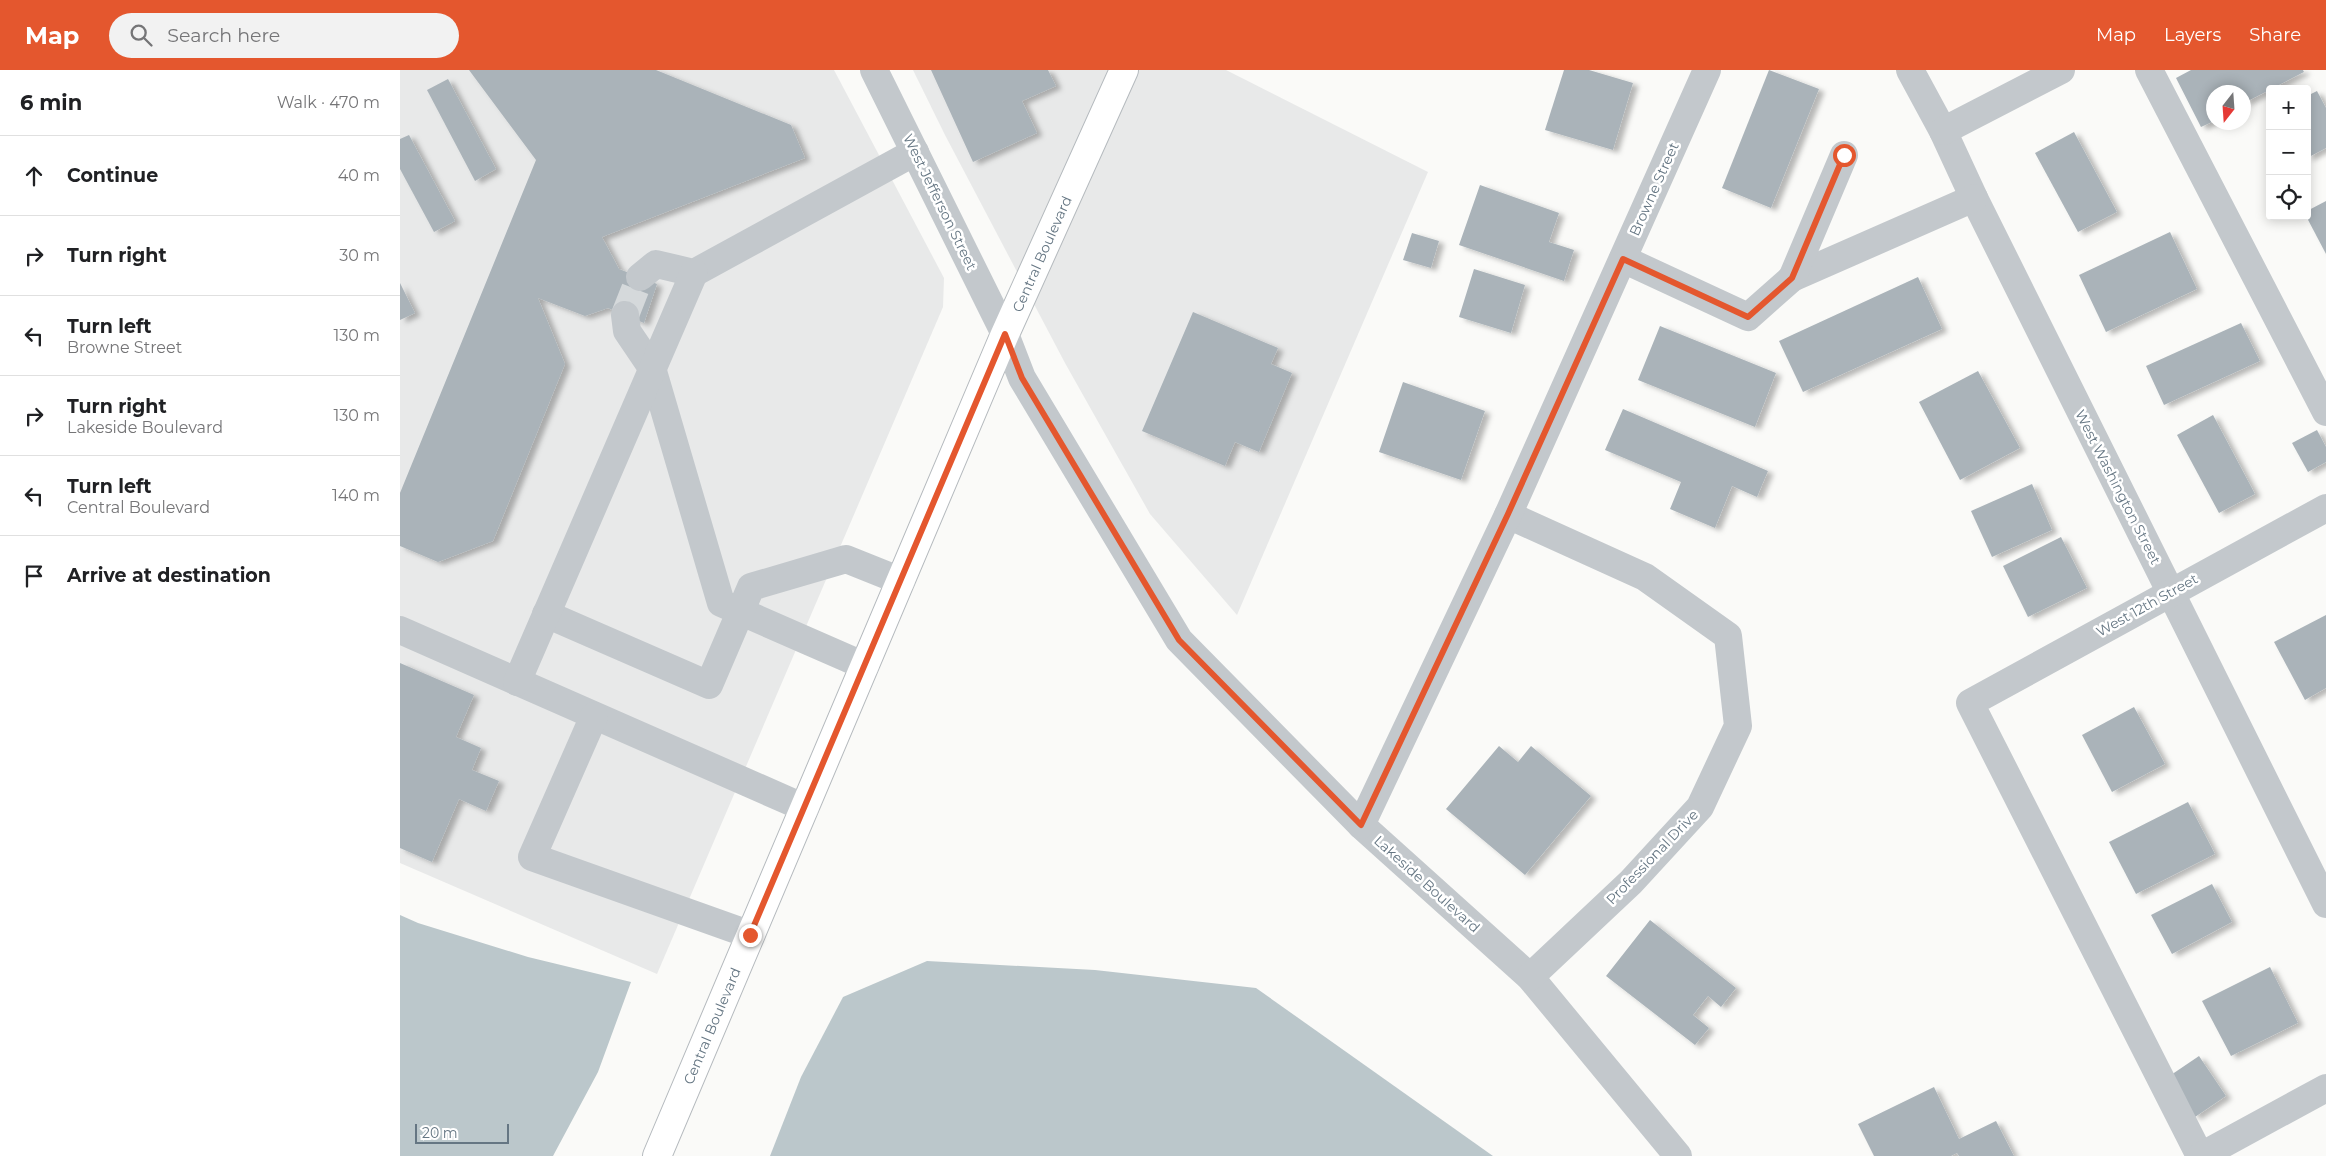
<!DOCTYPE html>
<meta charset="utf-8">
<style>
body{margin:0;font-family:Montserrat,sans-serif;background:#f2f2f2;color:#202124}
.controls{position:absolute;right:15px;top:15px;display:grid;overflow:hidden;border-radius:5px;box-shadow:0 2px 12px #0003}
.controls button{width:45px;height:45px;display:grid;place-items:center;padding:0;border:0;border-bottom:1px solid #e0e0e0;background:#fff;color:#202124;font:25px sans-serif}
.compass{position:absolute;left:1806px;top:15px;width:45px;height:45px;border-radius:50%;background:#fff;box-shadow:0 2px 12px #0003;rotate:197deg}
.scale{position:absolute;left:15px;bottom:12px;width:94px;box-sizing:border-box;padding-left:5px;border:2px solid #657683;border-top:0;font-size:14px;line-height:18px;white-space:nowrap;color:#657683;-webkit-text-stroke:4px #fff;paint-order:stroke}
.stop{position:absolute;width:15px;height:15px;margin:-11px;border:4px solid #e4572e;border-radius:50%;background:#fff}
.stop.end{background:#e4572e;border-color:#fff;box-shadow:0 1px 5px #0008}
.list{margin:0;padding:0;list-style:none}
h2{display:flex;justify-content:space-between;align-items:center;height:65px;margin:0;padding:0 20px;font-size:21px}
h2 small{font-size:16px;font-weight:400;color:#757577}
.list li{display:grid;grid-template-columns:32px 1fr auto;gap:15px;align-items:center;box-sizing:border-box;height:80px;padding:0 20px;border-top:1px solid #e0e0e0}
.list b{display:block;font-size:19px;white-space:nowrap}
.list p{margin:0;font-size:16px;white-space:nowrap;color:#757577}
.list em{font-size:16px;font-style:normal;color:#757577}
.icon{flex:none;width:28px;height:28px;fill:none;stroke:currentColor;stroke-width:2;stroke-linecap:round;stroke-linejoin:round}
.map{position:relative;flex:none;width:1926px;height:1086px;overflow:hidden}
header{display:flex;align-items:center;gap:30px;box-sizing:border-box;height:70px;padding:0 25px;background:#e4572e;color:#fff}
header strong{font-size:24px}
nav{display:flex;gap:28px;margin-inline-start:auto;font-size:18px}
.search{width:350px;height:45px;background:#f2f2f2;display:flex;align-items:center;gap:12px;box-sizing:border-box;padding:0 18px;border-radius:28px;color:#757577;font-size:19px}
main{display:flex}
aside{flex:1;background:#fff}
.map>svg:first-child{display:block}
.built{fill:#e8e9e9}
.water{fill:#bbc7cb}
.building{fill:#aab3b9;filter:url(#shadow)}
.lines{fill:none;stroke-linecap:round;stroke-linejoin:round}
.minor-tunnel{stroke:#d5d9db;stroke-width:28;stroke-dasharray:28 14;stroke-linecap:butt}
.major-casing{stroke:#b5babe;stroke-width:30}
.minor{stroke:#c3c8cc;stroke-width:28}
.major{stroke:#fff;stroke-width:28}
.route{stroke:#e4572e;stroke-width:6}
.labels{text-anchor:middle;stroke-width:5;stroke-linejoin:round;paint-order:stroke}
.street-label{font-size:14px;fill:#657683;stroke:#fff}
</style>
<header>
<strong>Map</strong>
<div class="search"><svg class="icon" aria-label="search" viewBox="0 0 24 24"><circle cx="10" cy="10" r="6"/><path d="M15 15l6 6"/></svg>Search here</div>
<nav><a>Map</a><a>Layers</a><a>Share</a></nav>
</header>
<main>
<aside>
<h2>6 min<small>Walk · 470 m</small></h2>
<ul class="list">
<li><svg class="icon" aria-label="ahead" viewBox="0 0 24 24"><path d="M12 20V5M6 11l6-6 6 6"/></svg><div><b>Continue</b></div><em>40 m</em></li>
<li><svg class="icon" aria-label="right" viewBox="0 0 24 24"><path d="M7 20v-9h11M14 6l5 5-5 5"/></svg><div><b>Turn right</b></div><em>30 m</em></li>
<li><svg class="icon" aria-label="left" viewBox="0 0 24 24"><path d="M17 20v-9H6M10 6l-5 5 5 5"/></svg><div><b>Turn left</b><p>Browne Street</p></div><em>130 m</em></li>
<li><svg class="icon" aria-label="right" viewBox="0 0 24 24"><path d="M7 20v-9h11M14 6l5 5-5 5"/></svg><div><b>Turn right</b><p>Lakeside Boulevard</p></div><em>130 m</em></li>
<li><svg class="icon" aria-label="left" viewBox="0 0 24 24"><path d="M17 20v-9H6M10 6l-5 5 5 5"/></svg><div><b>Turn left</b><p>Central Boulevard</p></div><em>140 m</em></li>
<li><svg class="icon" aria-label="arrive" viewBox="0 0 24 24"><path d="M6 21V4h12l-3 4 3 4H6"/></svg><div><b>Arrive at destination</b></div></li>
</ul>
</aside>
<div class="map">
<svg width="1926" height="1086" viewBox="0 0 1926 1086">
<defs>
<filter id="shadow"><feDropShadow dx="5.5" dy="3" stdDeviation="2.5" flood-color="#0004"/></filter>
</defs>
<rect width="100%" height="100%" fill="#fafaf8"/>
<g class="built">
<polygon points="0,0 434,0 544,208 543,237 257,904 0,793"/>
<polygon points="513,0 826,0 1028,102 837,545 750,444 665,293 545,65"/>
</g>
<g class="water">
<polygon points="0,845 18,853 128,887 231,912 198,1002 153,1086 0,1086"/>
<polygon points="527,891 695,900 856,918 1093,1086 370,1086 401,1007 443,927"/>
</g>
<g class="building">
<polygon points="69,0 256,0 391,55 405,88 202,167 219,199 257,214 244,253 208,238 185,246 138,228 165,294 93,471 38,492 0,476 0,423 136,90"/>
<polygon points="531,0 648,0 656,16 622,31 637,63 573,92"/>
<polygon points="1164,0 1189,0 1233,13 1213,80 1145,60"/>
<polygon points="1369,0 1419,19 1371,138 1322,118"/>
<polygon points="1791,0 1903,0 1904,2 1844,33 1844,22 1814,22 1814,51 1801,57 1776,8"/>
<polygon points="48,9 96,99 75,111 27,20"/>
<polygon points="1917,21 1926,38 1926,78 1907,88 1907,26"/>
<polygon points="1674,62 1717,142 1678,162 1635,83"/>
<polygon points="9,65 55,151 34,162 0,99 0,69"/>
<polygon points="1080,115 1159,143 1149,172 1174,180 1164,211 1059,175"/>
<polygon points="1926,131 1926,184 1906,146 1907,141"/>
<polygon points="1770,162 1797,219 1706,262 1679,205"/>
<polygon points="1012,163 1039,171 1031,198 1003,190"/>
<polygon points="1074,199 1125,215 1111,263 1059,247"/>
<polygon points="1518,207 1542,259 1403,322 1379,271"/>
<polygon points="0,213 15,243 0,250"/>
<polygon points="793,242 878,278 871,294 892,303 859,382 835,372 825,396 742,361"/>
<polygon points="1841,253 1860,291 1764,335 1746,296"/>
<polygon points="1260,256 1376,303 1355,357 1238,310"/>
<polygon points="1578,301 1620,378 1560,410 1519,332"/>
<polygon points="1003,312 1085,341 1061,410 979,382"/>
<polygon points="1223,339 1368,401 1357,427 1332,416 1315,458 1270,439 1281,412 1205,380"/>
<polygon points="1813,345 1855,424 1819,443 1777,365"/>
<polygon points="1917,360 1926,377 1926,392 1908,402 1892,373"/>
<polygon points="1632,414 1652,460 1592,487 1571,441"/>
<polygon points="1661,467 1687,518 1628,547 1603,496"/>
<polygon points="1926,545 1926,618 1905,630 1874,572"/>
<polygon points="0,593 74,625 56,667 81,678 72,700 99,711 86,741 59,729 32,792 0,778"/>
<polygon points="1734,637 1765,694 1712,722 1682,665"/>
<polygon points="1099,676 1118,692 1131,676 1191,726 1125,805 1046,739"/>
<polygon points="1788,732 1815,784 1736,824 1709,772"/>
<polygon points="1812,814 1832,852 1772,884 1751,845"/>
<polygon points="1250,850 1336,918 1321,937 1308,926 1293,945 1309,958 1295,975 1206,906"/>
<polygon points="1870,897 1898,953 1831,986 1802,931"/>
<polygon points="1799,986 1826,1026 1795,1047 1768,1007"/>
<polygon points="1534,1017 1559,1069 1596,1051 1614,1086 1559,1086 1557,1083 1551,1086 1474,1086 1458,1054"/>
</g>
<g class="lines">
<polyline class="minor-tunnel" points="225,245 240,207"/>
<g class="major-casing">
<polyline id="major" points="257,1086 605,264 724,0"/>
</g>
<g class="minor">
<polyline points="474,0 605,264 622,308 779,570 961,755 1130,907 1278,1086"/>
<polyline points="1510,0 1543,61 1574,128 1926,834"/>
<polyline points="1749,0 1926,342"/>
<polyline points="1543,61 1661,0"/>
<polyline points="1223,189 1348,247 1392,208 1574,128"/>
<polyline points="240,207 256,194 294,203 515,82"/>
<polyline points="1392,208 1444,85"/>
<polyline points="225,245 227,261 252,298 321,533 465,596"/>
<polyline points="1108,445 1245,507 1328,566 1338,656 1300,737 1231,812 1130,907"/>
<polyline points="146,544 309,615 351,517 446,489 501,511"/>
<polyline points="0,560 405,738"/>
<polyline points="117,612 294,203"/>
<polyline points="194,646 132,787 351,865"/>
<polyline points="961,755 1108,445 1307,0"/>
<polyline points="1800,1086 1570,633 1926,438"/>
<polyline points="1801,1086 1926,1018"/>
</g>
<use href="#major" class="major"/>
</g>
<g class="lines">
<polyline class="route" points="350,865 605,264 622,308 779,570 961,755 1108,444 1223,189 1348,247 1392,208 1444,85"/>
</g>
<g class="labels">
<g class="street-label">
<text transform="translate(1254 119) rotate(-66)" y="5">Browne Street</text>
<text transform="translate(540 132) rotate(64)" y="5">West Jefferson Street</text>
<text transform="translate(642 184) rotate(-66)" y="5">Central Boulevard</text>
<text transform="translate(1718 417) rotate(63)" y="5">West Washington Street</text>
<text transform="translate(1747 535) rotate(-29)" y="5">West 12th Street</text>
<text transform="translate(1252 787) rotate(-46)" y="5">Professional Drive</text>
<text transform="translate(1027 814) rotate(42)" y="5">Lakeside Boulevard</text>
<text transform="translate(312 956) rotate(-67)" y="5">Central Boulevard</text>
</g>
</g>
</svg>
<div class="controls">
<button>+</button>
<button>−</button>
<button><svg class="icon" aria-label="locate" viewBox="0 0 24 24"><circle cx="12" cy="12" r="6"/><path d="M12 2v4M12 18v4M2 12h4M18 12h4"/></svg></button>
</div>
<svg class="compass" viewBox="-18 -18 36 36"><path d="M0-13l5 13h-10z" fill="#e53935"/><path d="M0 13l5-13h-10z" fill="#757577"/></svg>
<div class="scale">20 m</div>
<div class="stop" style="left:1444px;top:85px"></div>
<div class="stop end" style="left:350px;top:865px"></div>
</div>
</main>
